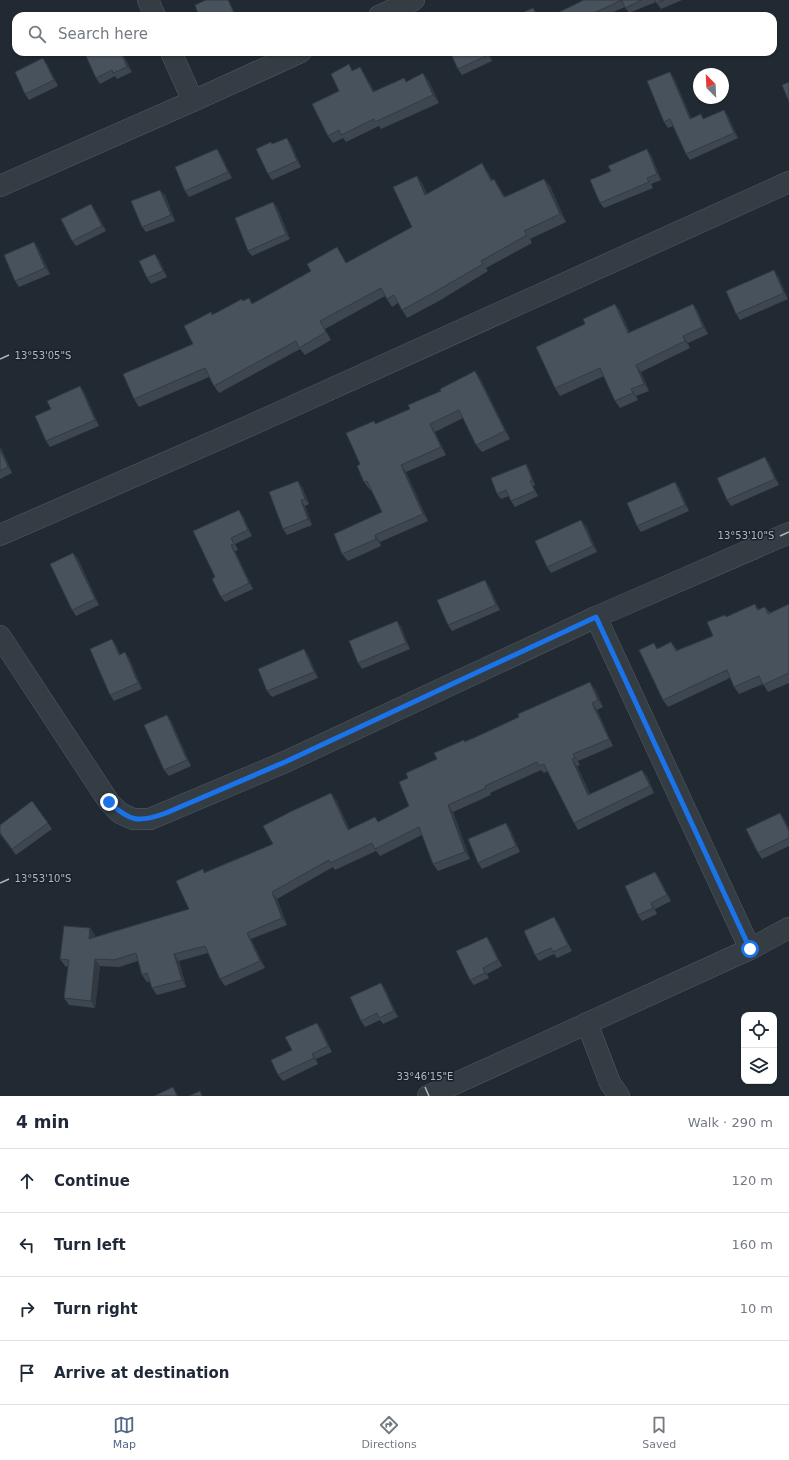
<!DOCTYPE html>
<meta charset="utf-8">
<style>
body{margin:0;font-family:"DejaVu Sans",sans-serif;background:#f2f2f3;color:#1f2937}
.controls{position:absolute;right:12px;bottom:12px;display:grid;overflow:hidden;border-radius:8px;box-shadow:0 1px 3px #0004}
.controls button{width:36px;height:36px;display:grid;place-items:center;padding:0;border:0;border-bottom:1px solid #e0e1e3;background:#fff;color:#1f2937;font:20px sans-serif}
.compass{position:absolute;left:693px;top:68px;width:36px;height:36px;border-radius:50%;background:#fff;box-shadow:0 1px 3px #0004;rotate:336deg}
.stop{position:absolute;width:12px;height:12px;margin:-9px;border:3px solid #1a73e8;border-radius:50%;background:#fff}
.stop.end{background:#1a73e8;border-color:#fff;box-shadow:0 1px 4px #0008}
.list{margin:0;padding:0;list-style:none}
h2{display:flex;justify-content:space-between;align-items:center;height:52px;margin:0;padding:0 16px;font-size:17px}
h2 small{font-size:13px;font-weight:400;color:#747a83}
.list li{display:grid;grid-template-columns:26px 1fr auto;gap:12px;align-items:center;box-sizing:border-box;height:64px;padding:0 16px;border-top:1px solid #e0e1e3}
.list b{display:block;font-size:15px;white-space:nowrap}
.list em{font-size:13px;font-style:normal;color:#747a83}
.icon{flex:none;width:22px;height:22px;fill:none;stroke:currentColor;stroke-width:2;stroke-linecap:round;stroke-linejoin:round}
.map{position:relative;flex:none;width:789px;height:1096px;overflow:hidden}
.search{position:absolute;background:#fff;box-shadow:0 1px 3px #0004;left:12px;right:12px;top:12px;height:44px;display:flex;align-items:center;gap:10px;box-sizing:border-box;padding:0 14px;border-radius:12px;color:#747a83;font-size:15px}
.sheet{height:308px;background:#fff}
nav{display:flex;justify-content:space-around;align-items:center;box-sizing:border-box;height:56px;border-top:1px solid #e0e1e3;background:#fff;font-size:11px;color:#747a83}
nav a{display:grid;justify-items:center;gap:2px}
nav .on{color:#4f6888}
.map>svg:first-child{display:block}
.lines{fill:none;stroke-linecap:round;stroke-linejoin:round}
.minor-casing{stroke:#525a62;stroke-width:22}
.minor{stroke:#343c44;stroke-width:21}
.wall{fill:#3e4750}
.shaded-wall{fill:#323941}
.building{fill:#48525d;stroke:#323941}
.route{stroke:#1a73e8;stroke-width:5}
.ticks{fill:none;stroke:#aeb7c1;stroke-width:1.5}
.ticks-label{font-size:10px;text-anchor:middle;fill:#aeb7c1;stroke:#1a2129;stroke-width:3;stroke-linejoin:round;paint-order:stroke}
</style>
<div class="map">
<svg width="789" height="1096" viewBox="0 0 789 1096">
<rect width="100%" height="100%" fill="#212a33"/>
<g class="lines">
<g class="minor-casing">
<g id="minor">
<polyline points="148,0 155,16"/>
<polyline points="379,16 414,0"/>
<polyline points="171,52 193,101"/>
<polyline points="0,186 193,101 301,52"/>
<polyline points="0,535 249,426 789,182"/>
<polyline points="596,617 750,949"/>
<polyline points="0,636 109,802 120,813 133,819 150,819 285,762 596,617 789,533"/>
<polyline points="587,1023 610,1083 619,1096"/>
<polyline points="428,1096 750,949 789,928"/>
</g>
</g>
<use href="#minor" class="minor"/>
</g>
<g class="wall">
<polygon points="584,0 682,0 661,9 656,2 629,13 625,7 604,16 551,16"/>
<polygon points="95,52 122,52 132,72 117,79 115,76 100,84 96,78"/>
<polygon points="450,52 488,52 492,61 462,75 458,69"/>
<polygon points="543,52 551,52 545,55"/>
<polygon points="47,64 58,86 29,100 25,94"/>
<polygon points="360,67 365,75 374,91 404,78 406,81 429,81 439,103 381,129 379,126 346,142 343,138 333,143 328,136 339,91 354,70"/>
<polygon points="674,78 691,118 704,119 724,110 728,116 738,138 690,160 686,154 673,126 668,128 664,122"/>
<polygon points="271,142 272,144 291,144 301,167 272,180 268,174"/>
<polygon points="221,155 232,178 189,197 185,191"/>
<polygon points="651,155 661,180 651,184 653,188 604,208 600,203"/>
<polygon points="487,171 492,180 499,187 505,197 544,179 550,186 566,222 530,239 532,243 486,268 488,271 439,301 407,318 398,303 392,307 385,296 325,329 331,340 305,355 300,349 219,393 214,386 209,377 139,407 134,399 193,344 211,312 213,314 243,301 253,303 342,255 346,263 412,227 422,183 427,194"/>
<polygon points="165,195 175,221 146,232 142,227"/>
<polygon points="277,207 290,239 252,256 248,251"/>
<polygon points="95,210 106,231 76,246 72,241"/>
<polygon points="38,248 50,274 19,287 15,281"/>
<polygon points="159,260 167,277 151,284 147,278"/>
<polygon points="778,276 788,299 740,320 736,314"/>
<polygon points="615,304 620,311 630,333 693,304 698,312 708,334 688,343 690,348 641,372 649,391 636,396 638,400 620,408 615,401 604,376 560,396 555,388 585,324"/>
<polygon points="480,378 510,439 482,452 476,445 463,418 435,432 446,455 406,472 428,521 380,542 381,546 348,561 342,554 382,512 371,489 370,490 364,482 360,464 374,421 376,424 410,409 441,391"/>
<polygon points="80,386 84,392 99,426 50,447 46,441 51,409"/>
<polygon points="0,447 2,450 12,473 0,479"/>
<polygon points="769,463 779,485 731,506 727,500"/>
<polygon points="526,464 529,469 535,485 533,486 538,496 515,507 511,501 509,496 501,499 497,494"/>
<polygon points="675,482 679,488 689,511 641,532 637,526"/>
<polygon points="302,487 309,504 305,506 312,525 287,535 283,529"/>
<polygon points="243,516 252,536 235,544 238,550 235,551 253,589 225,602 221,597 215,577 193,531"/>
<polygon points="586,526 597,552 551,573 547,567"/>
<polygon points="73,553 78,559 99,605 76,616 72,610"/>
<polygon points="489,586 500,610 452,631 448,625"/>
<polygon points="755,604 759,610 765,607 770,613 789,604 789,683 768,692 763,684 739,694 734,687 730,678 668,707 663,700 658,649 671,642 677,650 713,636 726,617"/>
<polygon points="397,621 401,627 410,649 362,669 358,663"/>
<polygon points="116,645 120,654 129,658 142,689 114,701 110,695"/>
<polygon points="304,649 308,655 318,678 272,697 267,691"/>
<polygon points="595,689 603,707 597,710 613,746 578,761 580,765 577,766 590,794 647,776 654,793 578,830 574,823 548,771 544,773 541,770 490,793 491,795 453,812 470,859 438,871 433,864 422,835 380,856 376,851 335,870 333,867 277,899 287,925 251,939 265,968 225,986 220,979 208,953 179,961 186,987 157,995 152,988 150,981 147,982 142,975 138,961 119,967 100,966 95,1008 69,1005 64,998 68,967 65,966 60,959 90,928 95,935 95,937 189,909 203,869 205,872 273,844 336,800 349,829 378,822 409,806 408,778 465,741"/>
<polygon points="167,715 171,721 191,766 169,776 164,770"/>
<polygon points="32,801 52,829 16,855 0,834"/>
<polygon points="784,819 789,828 789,846 762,859 758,853"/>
<polygon points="506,823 510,829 520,852 482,869 478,863"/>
<polygon points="655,872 659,878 671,901 655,909 657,914 642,921 638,915"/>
<polygon points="554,917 558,923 572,951 557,958 554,954 539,961 535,955"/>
<polygon points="491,943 502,966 487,974 489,978 474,985 470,980"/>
<polygon points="381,983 385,989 398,1017 383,1024 380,1020 365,1027 361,1021"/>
<polygon points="321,1028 332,1052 316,1059 318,1064 283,1081 278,1075 292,1050"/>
</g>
<g class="shaded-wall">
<polygon points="228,0 229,0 236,16 235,16 235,15"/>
<polygon points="533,8 538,14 539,16 537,16"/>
<polygon points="121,52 122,52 132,72 127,67"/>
<polygon points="487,52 488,52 492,61 488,55"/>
<polygon points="43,58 47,64 58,86 54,80"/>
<polygon points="360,67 365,75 378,99 373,92"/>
<polygon points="670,72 674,78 694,125 690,119"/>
<polygon points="423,73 429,81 439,103 433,95"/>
<polygon points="724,110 728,116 738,138 734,133"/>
<polygon points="287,138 291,144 301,167 297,161"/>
<polygon points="217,149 221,155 232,178 228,172"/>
<polygon points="647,149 651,155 661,180 657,174"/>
<polygon points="482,163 487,171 497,188 491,181"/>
<polygon points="417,176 422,183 430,202 425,195"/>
<polygon points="494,179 499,187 509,204 503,196"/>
<polygon points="544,179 550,186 566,222 560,214"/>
<polygon points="160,190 165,195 175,221 171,215"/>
<polygon points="273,202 277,207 290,239 286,234"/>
<polygon points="91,204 95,210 106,231 102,226"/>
<polygon points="34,242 38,248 50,274 45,268"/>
<polygon points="155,254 159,260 167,277 163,271"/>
<polygon points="774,270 778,276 788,299 784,293"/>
<polygon points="615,304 620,311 633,340 628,333"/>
<polygon points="693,304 698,312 708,334 703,327"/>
<polygon points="320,321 325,329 331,340 326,332"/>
<polygon points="683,336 688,343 690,348 685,341"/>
<polygon points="636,365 641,372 649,391 644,384"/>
<polygon points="475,371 480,378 510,439 505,431"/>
<polygon points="80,386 84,392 99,426 95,420"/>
<polygon points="631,389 636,396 638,400 633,393"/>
<polygon points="430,424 435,432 446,455 441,447"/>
<polygon points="0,447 2,450 12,473 8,467 0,449"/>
<polygon points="765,457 769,463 779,485 775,479"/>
<polygon points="526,464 529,469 535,485 532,480"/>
<polygon points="401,465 406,472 428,521 423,514"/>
<polygon points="298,481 302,487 309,504 305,499"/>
<polygon points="675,482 679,488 689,511 685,505"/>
<polygon points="301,500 305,506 312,525 308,519"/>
<polygon points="239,510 243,516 252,536 248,530"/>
<polygon points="581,520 586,526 597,552 593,546"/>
<polygon points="375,535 380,542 381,546 376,539"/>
<polygon points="231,545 235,551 253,589 249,583"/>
<polygon points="73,553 78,559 99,605 95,599"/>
<polygon points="485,580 489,586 500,610 496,605"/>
<polygon points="397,621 401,627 410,649 406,643"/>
<polygon points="112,639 116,645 123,661 119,655"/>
<polygon points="304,649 308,655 318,678 314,672"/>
<polygon points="125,652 129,658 142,689 138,683"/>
<polygon points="590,682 595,689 603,707 598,700"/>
<polygon points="592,703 597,710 613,746 609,739"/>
<polygon points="167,715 171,721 191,766 187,760"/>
<polygon points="573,754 578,761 580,765 575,758"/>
<polygon points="572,759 577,766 593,802 588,795"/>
<polygon points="642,770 647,776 654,793 650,786"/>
<polygon points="331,793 336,800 353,836 348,830"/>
<polygon points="448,805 453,812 470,859 465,852"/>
<polygon points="780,813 784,819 789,828 789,831"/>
<polygon points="506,823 510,829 520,852 516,846"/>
<polygon points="655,872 659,878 671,901 667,895"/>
<polygon points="272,892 277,899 287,925 282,918"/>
<polygon points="651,903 655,909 657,914 653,908"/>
<polygon points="554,917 558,923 572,951 568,945"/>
<polygon points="90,928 95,935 94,946 89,939"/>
<polygon points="247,933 251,939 265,968 260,961"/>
<polygon points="487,937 491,943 502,966 498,960"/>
<polygon points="174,954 179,961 186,987 182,980"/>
<polygon points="95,959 100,966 95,1008 91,1001"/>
<polygon points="483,968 487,974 489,978 485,973"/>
<polygon points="381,983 385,989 398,1017 394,1011"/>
<polygon points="317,1023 321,1028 332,1052 328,1046"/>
<polygon points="312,1054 316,1059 318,1064 314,1058"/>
<polygon points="173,1087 177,1093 178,1096 177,1096"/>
</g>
<g class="building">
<polygon points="206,0 228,0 235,15 233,16 199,16 195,5"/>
<polygon points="584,0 642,0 625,8 622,0 587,16 551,16"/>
<polygon points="655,0 664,0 656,3"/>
<polygon points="533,8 537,16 515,16"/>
<polygon points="95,52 121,52 127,67 113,73 112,70 96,78 86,56"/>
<polygon points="450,52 487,52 488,55 458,69"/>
<polygon points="43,58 54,80 25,94 15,72"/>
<polygon points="349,64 352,71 360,67 373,92 404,78 406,82 423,73 433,95 375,122 374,119 341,135 339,130 328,136 312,104 339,91 331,74"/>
<polygon points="670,72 690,119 701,114 703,119 724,110 734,133 686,154 670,119 664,122 647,81"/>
<polygon points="789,82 789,102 782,85"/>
<polygon points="287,138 297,161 268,174 256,149 271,142 272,144"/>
<polygon points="217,149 228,172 185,191 175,167"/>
<polygon points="647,149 657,174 647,178 649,182 600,203 590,180 611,171 608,166"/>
<polygon points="482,163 491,181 494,179 503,196 505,197 544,179 560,214 524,231 527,235 481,261 483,264 433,293 402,310 394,295 387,299 381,288 320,321 326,332 299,348 296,341 214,386 205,368 134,399 123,374 193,344 184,326 211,312 212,315 242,299 243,301 249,298 252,304 311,271 307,264 337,247 346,263 412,227 393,187 417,176 425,195"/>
<polygon points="160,190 171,215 142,227 131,201"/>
<polygon points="273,202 286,234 248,251 235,218"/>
<polygon points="91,204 102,226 72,241 61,219"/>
<polygon points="34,242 45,268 15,281 4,255"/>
<polygon points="155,254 163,271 147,278 139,261"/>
<polygon points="774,270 784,293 736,314 726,291"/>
<polygon points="615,304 628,333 693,304 703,327 683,336 685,341 636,365 644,384 631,389 633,393 615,401 600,368 555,388 536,347 585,324 583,319"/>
<polygon points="475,371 505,431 476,445 459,410 430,424 441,447 401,465 423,514 375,535 376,539 342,554 334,534 382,512 367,481 364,482 357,466 360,464 346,433 374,421 375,424 410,409 408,405 441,391 440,389"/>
<polygon points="80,386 95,420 46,441 35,416 51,409 47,401"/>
<polygon points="0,449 8,467 0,471"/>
<polygon points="765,457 775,479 727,500 717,478"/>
<polygon points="526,464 532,480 530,481 535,491 511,501 506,490 497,494 491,478"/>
<polygon points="298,481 305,499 301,500 308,519 283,529 269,492"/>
<polygon points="675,482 685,505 637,526 627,503"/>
<polygon points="239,510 248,530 231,538 234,544 231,545 249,583 221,597 212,579 215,577 193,531"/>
<polygon points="581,520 593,546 547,567 535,541"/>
<polygon points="73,553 95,599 72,610 50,564"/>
<polygon points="485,580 496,605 448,625 437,600"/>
<polygon points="755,604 757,610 765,607 768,614 789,604 789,673 763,685 759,676 734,687 727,670 663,700 639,650 654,643 657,649 671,642 676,651 713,636 707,622 725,615 726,617"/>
<polygon points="397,621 406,643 358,663 349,641"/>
<polygon points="112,639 119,655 125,652 138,683 110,695 90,649"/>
<polygon points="304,649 314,672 267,691 258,669"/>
<polygon points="590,682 598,700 592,703 609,739 573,754 575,758 572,759 588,795 642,770 650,786 574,823 544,764 539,766 537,762 485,786 486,788 448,805 465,852 433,864 419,827 375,849 372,843 330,863 329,860 272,892 282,918 247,933 260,961 220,979 205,946 174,954 182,980 152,988 147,973 142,975 136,953 114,960 95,959 91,1001 64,998 69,960 60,959 64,926 90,928 89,939 189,909 176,881 203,869 204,873 273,844 263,826 290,812 331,793 348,830 375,817 378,822 409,806 399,782 408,778 406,773 437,759 434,753 464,740 465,742 519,717 518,714"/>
<polygon points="167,715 187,760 164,770 144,725"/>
<polygon points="32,801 48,823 12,849 0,833 0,825"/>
<polygon points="780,813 789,831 789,838 758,853 746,829"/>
<polygon points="506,823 516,846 478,863 468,839"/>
<polygon points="655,872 667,895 651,903 653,908 638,915 625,886"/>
<polygon points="554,917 568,945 553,952 551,948 535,955 524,931"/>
<polygon points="487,937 498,960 483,968 485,973 470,980 456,951"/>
<polygon points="381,983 394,1011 379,1018 377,1013 361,1021 350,997"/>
<polygon points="317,1023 328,1046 312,1054 314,1058 278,1075 271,1060 292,1050 285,1037"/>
<polygon points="173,1087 177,1096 154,1096"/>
<polygon points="200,1091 202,1096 189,1096"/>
</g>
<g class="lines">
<path class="route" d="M109 802C130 822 139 823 166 813L285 762 596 617 750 949"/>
</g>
<path class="ticks" d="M0 359 9 355M780 536 789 532M0 883 9 879M425 1087 429 1096"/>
<g class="ticks-label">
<text x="43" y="359">13°53'05"S</text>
<text x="746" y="539">13°53'10"S</text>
<text x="43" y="882">13°53'10"S</text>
<text x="425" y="1080">33°46'15"E</text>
</g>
</svg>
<div class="controls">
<button><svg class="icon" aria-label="locate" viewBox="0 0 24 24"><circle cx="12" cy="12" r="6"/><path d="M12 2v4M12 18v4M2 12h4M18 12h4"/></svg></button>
<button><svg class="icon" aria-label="layers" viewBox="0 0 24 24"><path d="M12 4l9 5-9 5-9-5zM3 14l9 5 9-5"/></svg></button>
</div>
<svg class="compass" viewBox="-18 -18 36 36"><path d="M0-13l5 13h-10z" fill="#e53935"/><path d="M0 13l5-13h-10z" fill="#747a83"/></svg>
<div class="stop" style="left:750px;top:949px"></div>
<div class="stop end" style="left:109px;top:802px"></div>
<div class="search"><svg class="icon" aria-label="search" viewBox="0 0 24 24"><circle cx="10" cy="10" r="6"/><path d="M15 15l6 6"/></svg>Search here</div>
</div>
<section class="sheet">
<h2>4 min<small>Walk · 290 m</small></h2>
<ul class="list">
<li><svg class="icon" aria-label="ahead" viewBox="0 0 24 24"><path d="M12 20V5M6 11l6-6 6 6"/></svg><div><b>Continue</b></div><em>120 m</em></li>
<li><svg class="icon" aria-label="left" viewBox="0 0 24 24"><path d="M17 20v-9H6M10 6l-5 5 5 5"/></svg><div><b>Turn left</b></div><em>160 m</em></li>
<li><svg class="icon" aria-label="right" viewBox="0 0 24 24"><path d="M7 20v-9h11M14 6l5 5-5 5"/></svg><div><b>Turn right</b></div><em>10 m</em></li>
<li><svg class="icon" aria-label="arrive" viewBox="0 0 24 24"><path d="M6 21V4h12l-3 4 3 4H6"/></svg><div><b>Arrive at destination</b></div></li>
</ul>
</section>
<nav>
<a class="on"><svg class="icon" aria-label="map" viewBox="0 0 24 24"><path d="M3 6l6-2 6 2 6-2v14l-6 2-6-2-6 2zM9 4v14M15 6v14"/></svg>Map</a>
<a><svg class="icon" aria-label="directions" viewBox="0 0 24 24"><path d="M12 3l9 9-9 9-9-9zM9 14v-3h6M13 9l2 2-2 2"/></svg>Directions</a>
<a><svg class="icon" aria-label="saved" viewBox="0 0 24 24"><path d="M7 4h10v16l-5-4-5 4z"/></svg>Saved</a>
</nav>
